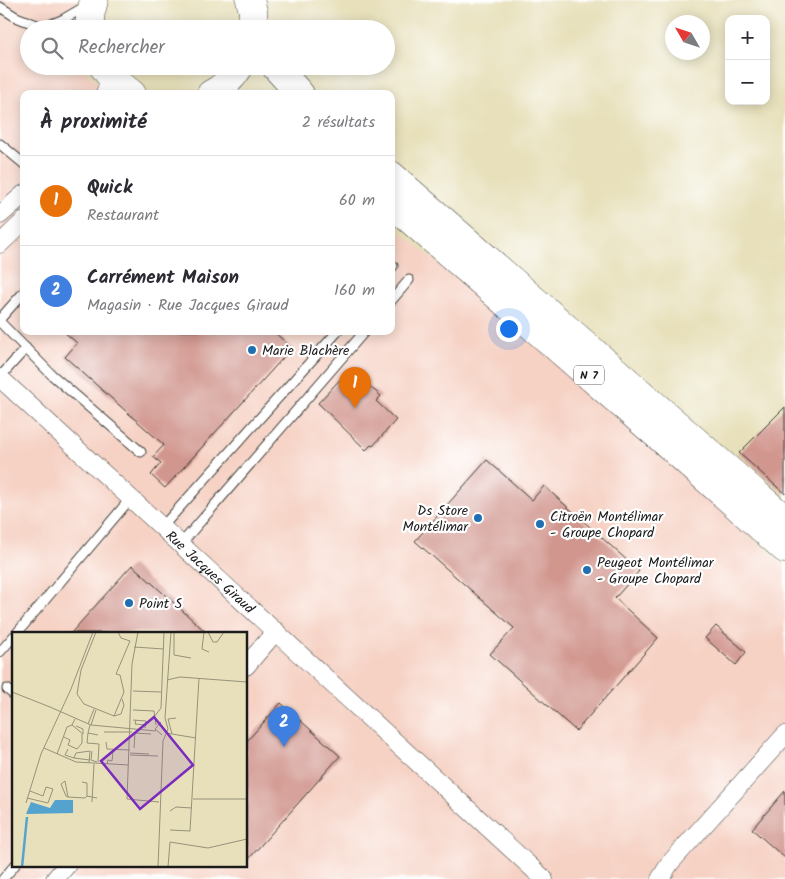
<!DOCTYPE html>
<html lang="fr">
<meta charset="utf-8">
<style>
body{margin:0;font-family:Kalam,sans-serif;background:#f7f7f7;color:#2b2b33}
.controls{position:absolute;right:15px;top:15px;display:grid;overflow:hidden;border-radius:10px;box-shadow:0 2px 12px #0003}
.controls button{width:45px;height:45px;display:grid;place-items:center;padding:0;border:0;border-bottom:1px solid #e1e1e2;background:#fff;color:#2b2b33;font:25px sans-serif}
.compass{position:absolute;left:665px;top:15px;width:45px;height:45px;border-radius:50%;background:#fff;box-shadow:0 2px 12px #0003;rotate:309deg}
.you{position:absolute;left:508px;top:328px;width:18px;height:18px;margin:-12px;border:4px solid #fff;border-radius:50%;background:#1a73e8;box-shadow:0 0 0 8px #1a73e833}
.badge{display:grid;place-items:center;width:32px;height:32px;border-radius:50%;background:#1f6fb2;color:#fff;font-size:16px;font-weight:700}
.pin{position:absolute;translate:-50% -41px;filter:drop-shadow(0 1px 2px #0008)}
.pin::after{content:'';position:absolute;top:26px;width:18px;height:15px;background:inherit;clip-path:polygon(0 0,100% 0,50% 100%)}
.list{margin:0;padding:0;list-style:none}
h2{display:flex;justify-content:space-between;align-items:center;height:65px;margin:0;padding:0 20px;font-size:21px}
h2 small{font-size:16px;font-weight:400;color:#7c7c81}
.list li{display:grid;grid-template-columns:32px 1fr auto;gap:15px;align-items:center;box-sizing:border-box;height:90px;padding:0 20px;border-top:1px solid #e1e1e2}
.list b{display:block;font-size:19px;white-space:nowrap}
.list p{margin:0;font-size:16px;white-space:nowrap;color:#7c7c81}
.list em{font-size:16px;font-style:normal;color:#7c7c81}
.icon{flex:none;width:28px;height:28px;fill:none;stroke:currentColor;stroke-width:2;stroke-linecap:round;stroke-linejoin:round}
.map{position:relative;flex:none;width:785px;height:879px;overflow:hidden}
.search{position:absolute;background:#fff;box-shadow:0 2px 12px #0003;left:20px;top:20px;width:375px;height:55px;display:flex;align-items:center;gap:12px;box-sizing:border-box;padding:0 18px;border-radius:28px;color:#7c7c81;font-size:19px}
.panel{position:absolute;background:#fff;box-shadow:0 2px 12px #0003;left:20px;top:90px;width:375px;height:245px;border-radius:10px}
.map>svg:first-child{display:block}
.built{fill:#f6d2c4;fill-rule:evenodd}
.building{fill:#d1978f}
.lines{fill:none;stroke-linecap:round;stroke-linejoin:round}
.service-casing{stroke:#3a3934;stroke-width:11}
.minor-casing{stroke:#3a3934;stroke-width:19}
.primary-casing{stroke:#3a3934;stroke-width:29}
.service{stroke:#fff;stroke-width:9}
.minor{stroke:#fff;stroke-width:18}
.primary{stroke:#fff;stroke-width:28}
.poi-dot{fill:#1f6fb2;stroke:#fff;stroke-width:2}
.labels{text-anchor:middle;stroke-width:4.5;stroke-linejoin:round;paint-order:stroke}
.shield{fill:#fff;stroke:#606060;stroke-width:1}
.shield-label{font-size:12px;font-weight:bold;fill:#1c1c1c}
.poi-label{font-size:14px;fill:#1c1c1c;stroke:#fff;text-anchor:start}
.street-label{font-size:14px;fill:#1c1c1c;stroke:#fff}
.inset-river{fill:none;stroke:#54a3ce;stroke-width:2.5}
.inset-road{fill:none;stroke:#96927b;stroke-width:1}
.view{fill:#7b2cbf;fill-opacity:0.15;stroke:#7b2cbf;stroke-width:2.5}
.inset-edge{fill:none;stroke:#1c1c1c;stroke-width:2.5}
</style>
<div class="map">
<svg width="785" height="879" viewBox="0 0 785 879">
<rect width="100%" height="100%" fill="#fff"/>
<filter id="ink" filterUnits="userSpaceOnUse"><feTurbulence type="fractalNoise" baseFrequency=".02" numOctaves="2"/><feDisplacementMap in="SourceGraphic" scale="10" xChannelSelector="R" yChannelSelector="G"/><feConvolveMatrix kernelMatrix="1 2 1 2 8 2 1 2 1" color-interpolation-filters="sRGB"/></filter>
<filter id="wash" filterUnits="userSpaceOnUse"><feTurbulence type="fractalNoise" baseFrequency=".0096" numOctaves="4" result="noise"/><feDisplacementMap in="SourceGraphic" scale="20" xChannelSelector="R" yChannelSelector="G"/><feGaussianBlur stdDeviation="1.12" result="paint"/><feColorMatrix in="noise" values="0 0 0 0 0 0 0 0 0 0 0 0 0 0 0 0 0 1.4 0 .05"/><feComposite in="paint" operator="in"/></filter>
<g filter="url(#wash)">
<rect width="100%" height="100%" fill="#e7e0ba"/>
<path class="built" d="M0 0H77V29H29V66H79L112 94H24V331H391V224L531 340 785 567V879H0ZM14 633H246V865H14Z"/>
<g id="blocks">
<g class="building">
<polygon points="63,331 273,331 292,348 165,488 151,475 161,463 153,457 164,445 65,357 77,343"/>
<polygon points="346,373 353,379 356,375 381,396 376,401 396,420 373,446 371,445 366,450 318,403"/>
<polygon points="785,407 785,494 739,453"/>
<polygon points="487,460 532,500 544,486 639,571 615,598 658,638 576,731 490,654 514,628 415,541"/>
<polygon points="132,565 207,633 71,633"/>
<polygon points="716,626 746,652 736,665 705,638"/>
<polygon points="281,703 340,756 246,862 246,742"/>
<polygon points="785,791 785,858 752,829"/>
</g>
</g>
</g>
<g filter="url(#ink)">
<use href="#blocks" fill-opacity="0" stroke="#3a3934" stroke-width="1"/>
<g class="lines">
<g class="service-casing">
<g id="service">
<polyline points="0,7 16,17 47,29"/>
<polyline points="44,27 62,20 86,6"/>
<polyline points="0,144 24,164"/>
<polyline points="391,268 393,266"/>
<polyline points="391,301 409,280"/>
<polyline points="0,319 24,292"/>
<polyline points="0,322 52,375 141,452"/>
<polyline points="0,377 26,348"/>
<polyline points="162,527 338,331"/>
<polyline points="181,544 365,331"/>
<polyline points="17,633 131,498"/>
<polyline points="0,652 14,636"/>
<polyline points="7,689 14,695"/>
<polyline points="3,879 15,865"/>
</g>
</g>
<g class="minor-casing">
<g id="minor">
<polyline points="105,94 111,77"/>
<polyline points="0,215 24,194"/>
<polyline points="0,244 24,221"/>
<path id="s1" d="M0 378 544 879"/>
<polyline points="246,666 276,631"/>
<polyline points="55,879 67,865"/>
<polyline points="660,879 670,863 785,735"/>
</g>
</g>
<g class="primary-casing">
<g id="primary">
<polyline points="250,0 253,11 253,29"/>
<polyline points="90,29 90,16 94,0"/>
<polyline points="103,66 111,77 132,94"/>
<polyline points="275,66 300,94"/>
<path d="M211 94C223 88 233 77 240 66"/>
<polyline points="391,175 785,519"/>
<polyline points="391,203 665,442 785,549"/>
</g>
</g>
<use href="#service" class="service"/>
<use href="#minor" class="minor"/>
<use href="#primary" class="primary"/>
</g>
</g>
<g class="poi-dot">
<circle cx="252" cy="350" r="5"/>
<circle cx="478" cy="518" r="5"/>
<circle cx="540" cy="524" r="5"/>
<circle cx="587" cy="570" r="5"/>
<circle cx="129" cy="603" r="5"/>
</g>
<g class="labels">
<rect class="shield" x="574" y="365.5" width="30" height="19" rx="4"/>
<g class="shield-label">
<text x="589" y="379">N 7</text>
</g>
<g class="poi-label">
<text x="262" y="355">Marie Blachère</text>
<text x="468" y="515" text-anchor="end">Ds Store<tspan x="468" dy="16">Montélimar</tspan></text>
<text x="550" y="521">Citroën Montélimar<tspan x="550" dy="16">- Groupe Chopard</tspan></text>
<text x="597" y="567">Peugeot Montélimar<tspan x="597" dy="16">- Groupe Chopard</tspan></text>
<text x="139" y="608">Point S</text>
</g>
<g class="street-label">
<text dy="5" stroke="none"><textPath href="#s1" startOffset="286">Rue Jacques Giraud</textPath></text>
</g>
</g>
<g transform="translate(12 632)">
<rect width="235" height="235" fill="#e7e0ba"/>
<path d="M43 168H61V181L14 182 19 170 38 176Z" fill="#54a3ce"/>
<path class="inset-river" d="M10 235 15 185"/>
<path class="inset-road" d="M84 0 69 38 65 62 72 72 102 84 112 60 108 43 104 42 118 9 109 6 106 0M126 0 120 32 115 167 147 170M162 0V23L179 26M192 0 190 17 197 20M196 0 201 10H205L212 0M122 15 152 17M155 48 168 45 235 50M121 59 149 60M0 60 38 75M38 75 79 93 144 99M121 78 142 79 144 93M102 84 109 82 112 73 110 67M142 85 149 76 152 0M63 87 60 93 71 102V97L64 94M121 88 134 89 133 96M124 88 123 92 134 93M149 90 143 97 150 103M76 92 82 77M78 93 76 101 86 103M79 93 84 78M92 100H120M76 101 75 111 87 112 86 130M154 101 184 106M160 102 156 87 164 86M52 105 58 108 56 113 65 117 70 111V102M94 110 95 117 118 118M32 116 64 130 117 133M122 116 123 101 139 102M56 117 53 123 62 126 64 121 78 119 77 131M80 119 79 128 85 130M118 121 137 122M45 122 55 95 60 93M118 123 146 124M62 126 78 128M95 132 96 128 100 129 101 120M70 150 75 151V164M56 165 53 149 49 152 54 164 56 165 73 166 75 164 85 166M15 166 36 171 41 157 34 155 31 164 18 159M181 167H235M80 170 82 132M14 171 29 122 59 57 81 0M158 179 164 175 180 176M158 198 178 199 187 46M146 235 151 109 156 97 153 86 159 0M156 235 158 210 196 216 235 207"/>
<path class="view" d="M142 85 181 133 128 177 89 129Z"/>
<rect width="235" height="235" class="inset-edge"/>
</g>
</svg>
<div class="controls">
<button>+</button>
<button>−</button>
</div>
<svg class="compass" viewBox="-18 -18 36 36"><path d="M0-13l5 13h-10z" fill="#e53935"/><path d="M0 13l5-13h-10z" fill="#7c7c81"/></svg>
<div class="you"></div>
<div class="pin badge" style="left:355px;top:408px;background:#e8710a">1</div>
<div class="pin badge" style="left:284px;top:747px;background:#3f7fe0">2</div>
<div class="search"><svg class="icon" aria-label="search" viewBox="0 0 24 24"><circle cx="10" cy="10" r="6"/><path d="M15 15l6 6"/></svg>Rechercher</div>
<section class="panel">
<h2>À proximité<small>2 résultats</small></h2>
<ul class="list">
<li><span class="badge" style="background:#e8710a">1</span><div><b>Quick</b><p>Restaurant</p></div><em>60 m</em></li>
<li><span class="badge" style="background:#3f7fe0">2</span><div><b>Carrément Maison</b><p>Magasin · Rue Jacques Giraud</p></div><em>160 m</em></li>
</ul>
</section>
</div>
